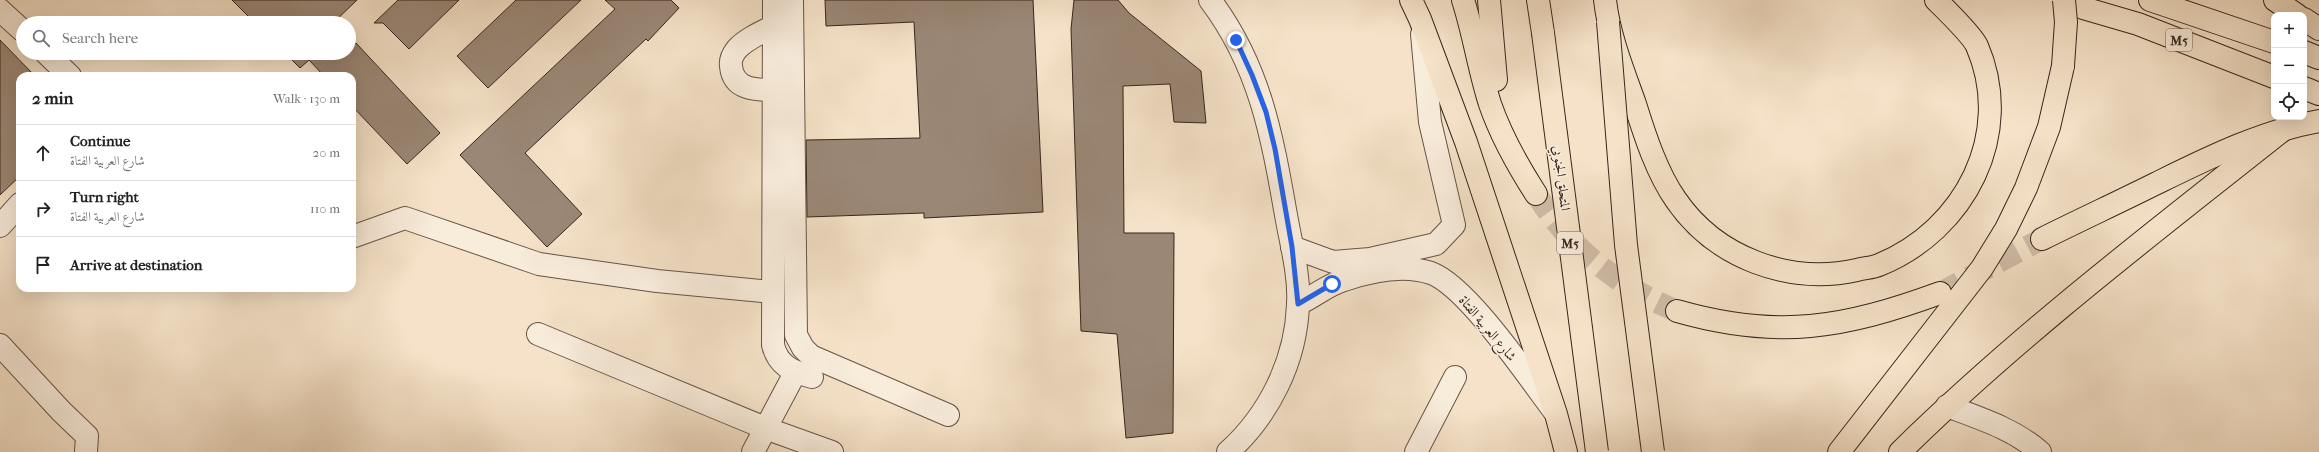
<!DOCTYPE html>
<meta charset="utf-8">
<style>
body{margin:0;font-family:"IM FELL French Canon",Amiri,serif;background:#f2f2f2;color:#202124}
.controls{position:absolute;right:12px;top:12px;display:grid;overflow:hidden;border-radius:8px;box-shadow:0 4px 16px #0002}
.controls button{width:36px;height:36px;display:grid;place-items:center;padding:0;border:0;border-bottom:1px solid #e0e0e0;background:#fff;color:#202124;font:20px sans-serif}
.stop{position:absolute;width:12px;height:12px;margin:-9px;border:3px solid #2563eb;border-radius:50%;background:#fff}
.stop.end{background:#2563eb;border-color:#fff;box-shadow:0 1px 4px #0008}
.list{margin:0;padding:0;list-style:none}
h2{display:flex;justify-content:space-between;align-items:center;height:52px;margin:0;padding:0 16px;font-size:17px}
h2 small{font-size:13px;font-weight:400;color:#757577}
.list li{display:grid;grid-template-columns:26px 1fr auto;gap:12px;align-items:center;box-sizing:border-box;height:56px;padding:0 16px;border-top:1px solid #e0e0e0}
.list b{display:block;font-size:15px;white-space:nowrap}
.list p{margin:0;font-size:13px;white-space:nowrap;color:#757577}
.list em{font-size:13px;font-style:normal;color:#757577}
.icon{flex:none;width:22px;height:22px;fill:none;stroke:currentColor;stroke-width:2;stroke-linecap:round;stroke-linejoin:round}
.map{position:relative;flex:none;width:2319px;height:452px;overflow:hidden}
.search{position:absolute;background:#fff;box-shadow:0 4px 16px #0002;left:16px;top:16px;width:340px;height:44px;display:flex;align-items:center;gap:10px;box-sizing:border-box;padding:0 14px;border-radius:22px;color:#757577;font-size:15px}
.panel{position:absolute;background:#fff;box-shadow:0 4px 16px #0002;left:16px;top:72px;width:340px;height:220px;border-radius:12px}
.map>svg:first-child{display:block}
.building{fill:#9a8776;stroke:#38251d}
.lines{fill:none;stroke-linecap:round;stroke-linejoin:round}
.highway-tunnel{stroke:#cfbca6;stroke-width:22;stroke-dasharray:22 11;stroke-linecap:butt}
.minor-casing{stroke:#675448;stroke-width:24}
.highway-casing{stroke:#38251d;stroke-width:24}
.minor{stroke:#f8ecdb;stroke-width:22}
.highway{stroke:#f5e2c8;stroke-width:22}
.highway-bridge-casing{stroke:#38251d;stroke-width:24;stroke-linecap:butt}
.highway-bridge{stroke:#f5e2c8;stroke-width:22}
.route{stroke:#2563eb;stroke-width:5}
.labels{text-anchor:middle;stroke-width:3;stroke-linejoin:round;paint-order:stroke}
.shield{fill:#f8ecdb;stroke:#726156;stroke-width:1}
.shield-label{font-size:13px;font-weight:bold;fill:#38251d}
.street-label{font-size:14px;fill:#38251d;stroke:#f8ecdb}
</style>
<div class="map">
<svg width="2319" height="452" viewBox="0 0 2319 452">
<rect width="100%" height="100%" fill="#f5e2c8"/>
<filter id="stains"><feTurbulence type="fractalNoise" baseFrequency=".005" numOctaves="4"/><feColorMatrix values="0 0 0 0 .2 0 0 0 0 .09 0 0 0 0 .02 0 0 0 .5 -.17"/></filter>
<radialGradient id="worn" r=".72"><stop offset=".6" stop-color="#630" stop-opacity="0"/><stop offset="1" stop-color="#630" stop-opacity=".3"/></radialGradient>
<g class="building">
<polygon points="232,0 357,0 333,23 255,23"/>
<polygon points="398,0 459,0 409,49 383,23 374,23"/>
<polygon points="516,0 581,0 488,88 457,56"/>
<polygon points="605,0 671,0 679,8 648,41 646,39 525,153 582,214 547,247 460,155 615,9"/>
<polygon points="825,0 1033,0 1043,212 924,218 924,213 807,217 806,140 920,138 914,22 826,26"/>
<polygon points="1074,0 1118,0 1129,13 1201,71 1206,123 1174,122 1170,84 1123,86 1124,233 1174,233 1173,433 1126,438 1117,334 1081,331 1071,29"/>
<polygon points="0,40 35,76 20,76 20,176 0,195"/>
<polygon points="356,43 440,133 407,164 352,106 352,76 324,76 309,60 300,68 285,53 349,53 349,49"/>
</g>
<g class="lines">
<g class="highway-tunnel">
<path d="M1536 194C1571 249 1617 286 1677 311"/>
<polyline points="1940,293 2042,239"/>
</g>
<g class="minor-casing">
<g id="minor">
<path d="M774 0 773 345C778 366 793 372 812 377"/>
<polyline points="792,0 796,335 803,348 811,356 948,415"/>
<path d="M1210 0C1260 66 1272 136 1286 215 1291 244 1300 276 1298 305 1296 361 1269 415 1228 452"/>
<polyline points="0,10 23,31"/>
<path d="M774 26C762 32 746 39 737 49 733 54 730 60 731 66 733 90 756 90 774 90"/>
<polyline points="46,53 70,76"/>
<polyline points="0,226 20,204"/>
<polyline points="352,237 405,218 539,264 657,281 772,292"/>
<polyline points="1292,247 1333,262 1370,259 1436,244 1454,225 1430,122 1422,34"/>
<path d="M1298 304C1314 297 1327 285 1344 280 1370 271 1404 264 1431 273 1467 286 1529 378 1554 411"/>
<polyline points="538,334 765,428 832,452"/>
<polyline points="0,345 61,411 87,436 86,452"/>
<path d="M1947 406C1979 418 2014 429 2040 452"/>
<polyline points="753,452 795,373"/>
<polyline points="1416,452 1455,377"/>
</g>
</g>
<g class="highway-casing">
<g id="highway">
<polyline points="1411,0 1420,19 1466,142 1556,414 1566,452"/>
<path d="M1463 0C1474 34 1479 70 1490 104 1501 136 1518 166 1536 194"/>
<polyline points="1489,0 1496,80"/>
<polyline points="1538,0 1543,33"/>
<path d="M1605 0C1609 36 1623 70 1635 104 1645 136 1657 173 1676 200 1716 258 1789 285 1857 270 1864 268 1872 268 1879 265 1965 230 2015 134 1977 46 1972 35 1946 10 1936 0"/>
<polyline points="2150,0 2274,42"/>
<polyline points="2275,0 2297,15"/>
<polyline points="2083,8 2138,24 2274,77"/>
<polyline points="2304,19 2319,29"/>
<polyline points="2304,52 2319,58"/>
<polyline points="2304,88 2319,94"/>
<path d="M2042 239C2080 220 2119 202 2157 183 2208 158 2262 131 2319 121"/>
<path d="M1677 311C1778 340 1844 328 1940 293"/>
<polyline points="1839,452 1982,268 2006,229 2026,188 2049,127 2063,66"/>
<path d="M1900 452C2019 335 2153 233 2283 130"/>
</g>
</g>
<use href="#minor" class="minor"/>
<use href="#highway" class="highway"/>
<g class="highway-bridge-casing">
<g id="highway-bridge">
<polyline points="1608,22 1626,245 1653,452"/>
<polyline points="1543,33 1597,452"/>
<polyline points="2063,66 2066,22 2064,0"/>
</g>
</g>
<use href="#highway-bridge" class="highway-bridge"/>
</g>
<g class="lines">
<polyline class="route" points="1236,40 1252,75 1266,112 1275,149 1292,247 1298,304 1332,284"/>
</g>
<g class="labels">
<g class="shield">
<rect x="2166" y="29" width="26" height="22" rx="3"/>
<rect x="1557" y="232" width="26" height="22" rx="3"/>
</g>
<g class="shield-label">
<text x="2179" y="45">M5</text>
<text x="1570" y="248">M5</text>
</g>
<g class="street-label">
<text transform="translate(1562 178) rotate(83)" y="5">المتحلق الجنوبي</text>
<text transform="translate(1488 328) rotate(50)" y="5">شارع العربية الفتاة</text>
</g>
</g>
<rect width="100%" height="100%" filter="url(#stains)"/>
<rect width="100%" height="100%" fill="url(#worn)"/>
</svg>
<div class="controls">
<button>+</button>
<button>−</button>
<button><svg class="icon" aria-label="locate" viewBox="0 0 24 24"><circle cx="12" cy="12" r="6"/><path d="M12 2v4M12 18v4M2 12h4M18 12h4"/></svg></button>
</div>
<div class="stop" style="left:1332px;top:284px"></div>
<div class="stop end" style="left:1236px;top:40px"></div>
<div class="search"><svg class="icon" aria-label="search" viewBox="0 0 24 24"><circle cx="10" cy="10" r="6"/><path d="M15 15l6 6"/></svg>Search here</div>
<section class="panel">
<h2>2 min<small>Walk · 130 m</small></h2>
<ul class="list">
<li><svg class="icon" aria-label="ahead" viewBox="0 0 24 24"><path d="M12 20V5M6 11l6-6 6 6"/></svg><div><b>Continue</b><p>شارع العربية الفتاة</p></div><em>20 m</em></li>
<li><svg class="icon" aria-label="right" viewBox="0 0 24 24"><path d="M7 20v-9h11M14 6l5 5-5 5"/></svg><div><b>Turn right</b><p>شارع العربية الفتاة</p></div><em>110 m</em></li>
<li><svg class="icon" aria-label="arrive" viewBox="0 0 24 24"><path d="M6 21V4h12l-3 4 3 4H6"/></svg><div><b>Arrive at destination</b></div></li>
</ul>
</section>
</div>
